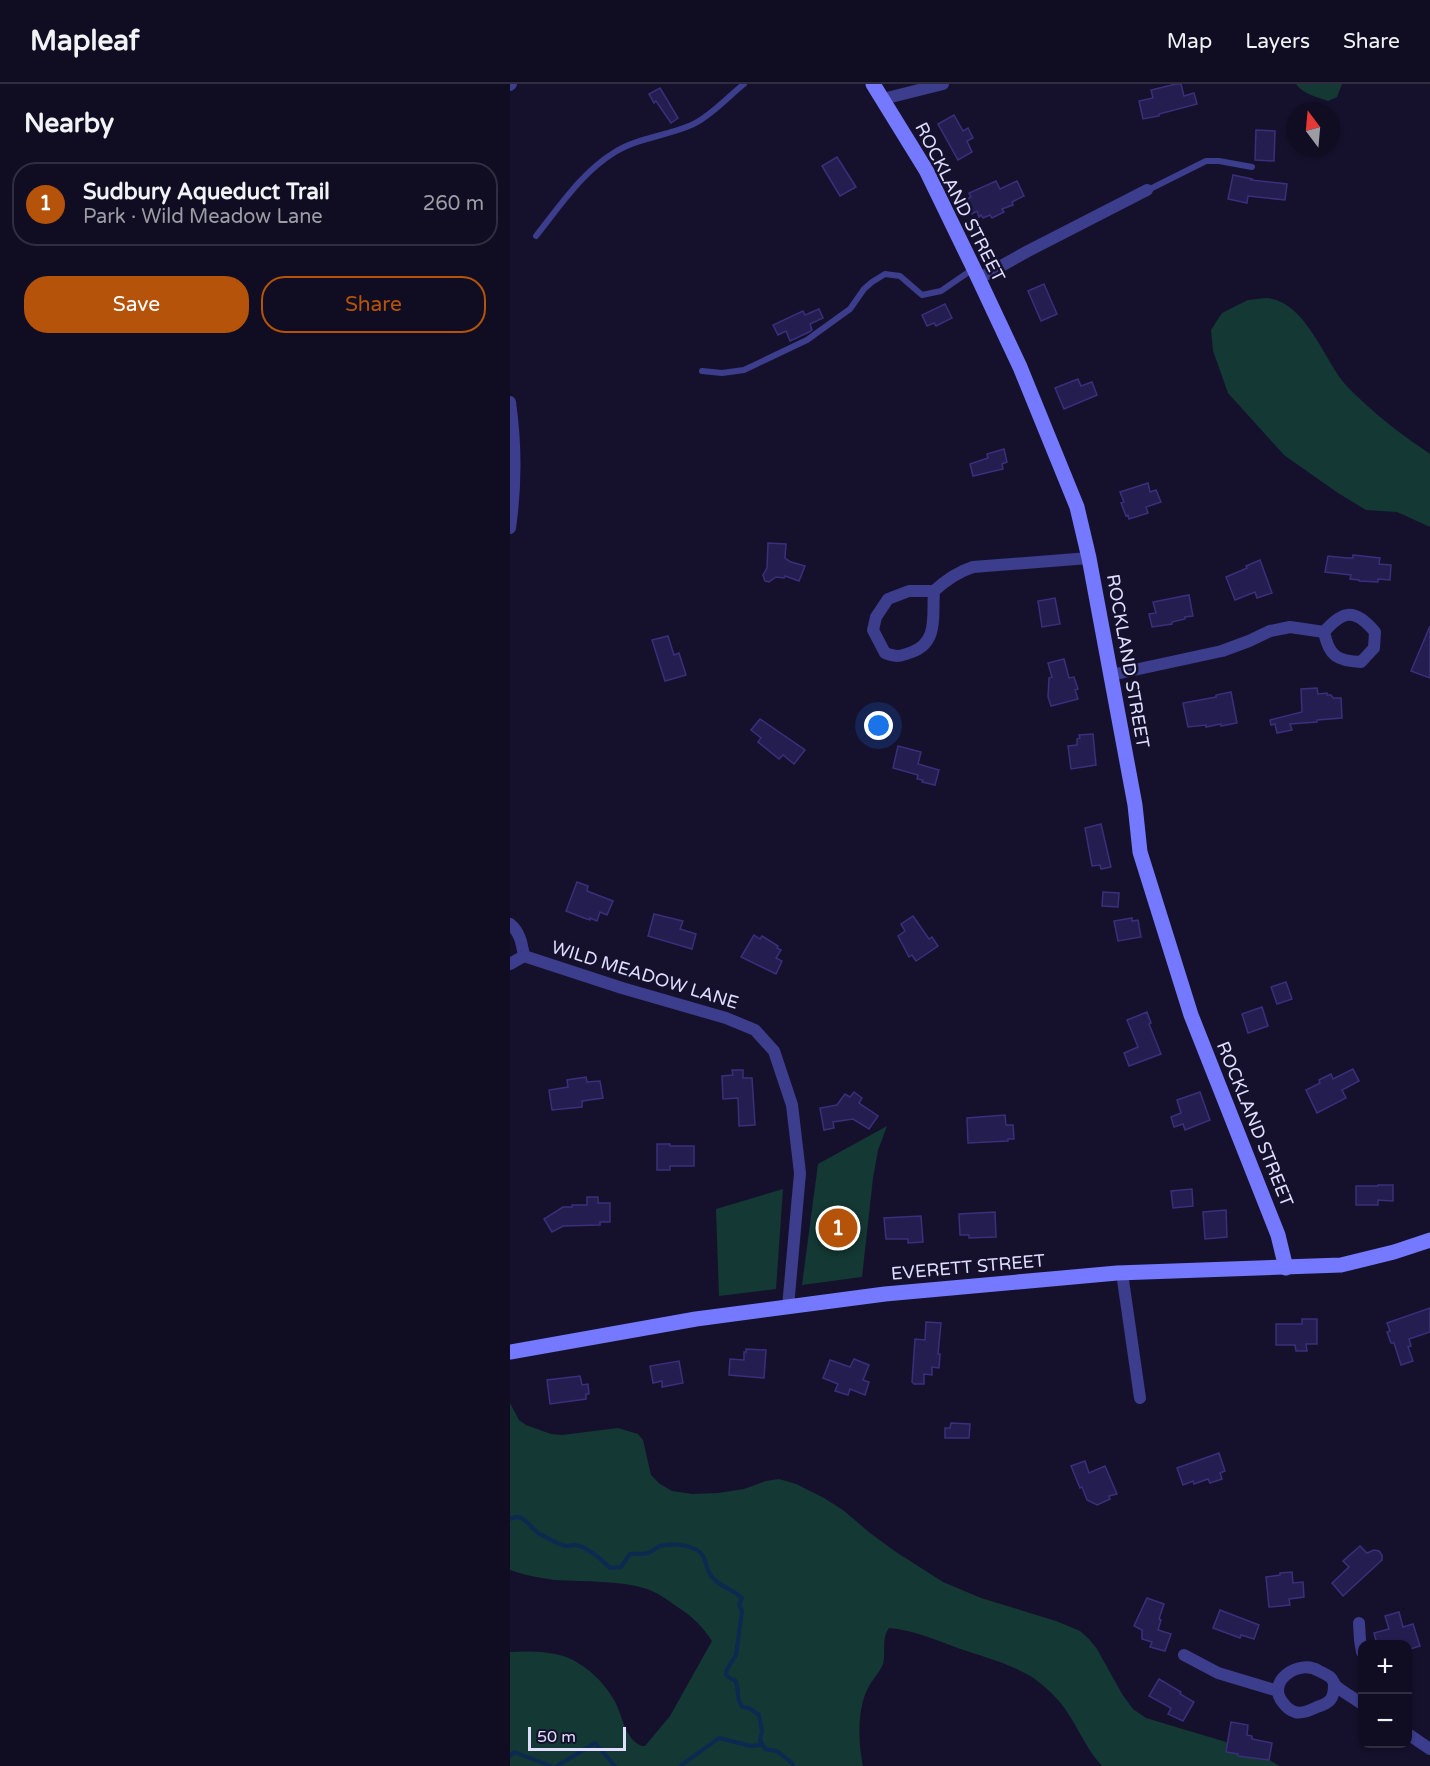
<!DOCTYPE html>
<meta charset="utf-8">
<style>
body{margin:0;font-family:"Varela Round",sans-serif;background:#1e1b2f;color:#f1f3f6}
.controls{position:absolute;right:18px;bottom:18px;display:grid;overflow:hidden;border-radius:12px;box-shadow:0 2px 4px #0004}
.controls button{width:54px;height:54px;display:grid;place-items:center;padding:0;border:0;border-bottom:2px solid #302d40;background:#100d22;color:#f1f3f6;font:30px sans-serif}
.compass{position:absolute;left:776px;top:18px;width:54px;height:54px;border-radius:50%;background:#100d22;box-shadow:0 2px 4px #0004;rotate:344deg}
.scale{position:absolute;left:18px;bottom:15px;width:98px;box-sizing:border-box;padding-left:6px;border:3px solid #e0deff;border-top:0;font-size:16px;line-height:21px;white-space:nowrap;color:#e0deff;-webkit-text-stroke:4px #15112d;paint-order:stroke}
.you{position:absolute;left:369px;top:642px;width:21px;height:21px;margin:-15px;border:4px solid #fff;border-radius:50%;background:#1a73e8;box-shadow:0 0 0 9px #1a73e833}
.badge{display:grid;place-items:center;width:39px;height:39px;border-radius:50%;background:#b45309;color:#fff;font-size:20px;font-weight:700}
.pin{position:absolute;translate:-50% -50%;border:3px solid #fff;box-shadow:0 2px 6px #0006}
.list{margin:0;padding:0;list-style:none}
h2{display:flex;justify-content:space-between;align-items:center;height:78px;margin:0;padding:0 24px;font-size:26px}
h2 small{font-size:20px;font-weight:400;color:#9c9ca5}
.list li{display:grid;grid-template-columns:39px 1fr auto;gap:18px;align-items:center;box-sizing:border-box;height:84px;margin:0 12px 12px;padding:0 12px;border:2px solid #302d40;border-radius:24px}
.list b{display:block;font-size:22px;white-space:nowrap}
.list p{margin:0;font-size:20px;white-space:nowrap;color:#9c9ca5}
.list em{font-size:20px;font-style:normal;color:#9c9ca5}
.actions{display:flex;gap:12px;padding:18px 24px}
.actions a{flex:1;padding:14px 0;border:2px solid #b45309;border-radius:24px;text-align:center;font-size:21px;color:#b45309}
.actions .main{background:#b45309;color:#fff}
.map{position:relative;flex:none;width:920px;height:1682px;overflow:hidden}
header{display:flex;align-items:center;gap:36px;box-sizing:border-box;height:84px;padding:0 30px;background:#100d22;border-bottom:2px solid #302d40}
header strong{font-size:28px}
nav{display:flex;gap:33px;margin-inline-start:auto;font-size:21px}
main{display:flex}
aside{flex:1;background:#100d22}
.map>svg:first-child{display:block}
.green{fill:#143834}
.lines{fill:none;stroke-linecap:round;stroke-linejoin:round}
.stream{stroke:#0c2951;stroke-width:4}
.building{fill:#241d4f;stroke:#3a2f7b;stroke-width:1.5}
.lane{stroke:#3c3d8d;stroke-width:6}
.street{stroke:#3c3d8d;stroke-width:12}
.secondary{stroke:#7579ff;stroke-width:15}
.labels{text-anchor:middle;stroke-width:5;stroke-linejoin:round;paint-order:stroke}
.street-label{font-size:18px;fill:#e0deff;stroke:#15112d}
</style>
<header>
<strong>Mapleaf</strong>
<nav><a>Map</a><a>Layers</a><a>Share</a></nav>
</header>
<main>
<aside>
<h2>Nearby<small></small></h2>
<ul class="list">
<li><span class="badge">1</span><div><b>Sudbury Aqueduct Trail</b><p>Park · Wild Meadow Lane</p></div><em>260 m</em></li>
</ul>
<div class="actions"><a class="main">Save</a><a>Share</a></div>
</aside>
<div class="map">
<svg width="920" height="1682" viewBox="0 0 920 1682">
<rect width="100%" height="100%" fill="#15112d"/>
<g class="green">
<path d="M786 0H832L827 13 818 17C807 13 793 10 786 0Z"/>
<path d="M756 214C794 216 813 273 834 299 839 305 845 310 851 316 872 336 895 353 920 370V443L887 428 856 426 828 409 774 371 718 309 703 267 701 246 712 229 738 216Z"/>
<polygon points="377,1042 368,1066 363,1094 352,1193 292,1201 308,1080"/>
<polygon points="273,1105 266,1205 209,1212 206,1125"/>
<path d="M0 1319 9 1336 16 1341 41 1350 52 1351 108 1344 128 1350 133 1356 141 1391 150 1400 162 1407 182 1410 208 1409 234 1405 256 1397 269 1395 286 1400 314 1414 333 1426 360 1449 386 1468 433 1498 471 1514 546 1537 570 1547 579 1555 587 1565 612 1610 623 1625 636 1634 716 1658 754 1673 770 1682H592C574 1663 566 1637 549 1617 541 1608 532 1600 522 1593 499 1579 470 1572 445 1563 424 1555 402 1546 379 1544 371 1555 376 1568 373 1580 370 1588 362 1596 358 1604 347 1625 348 1659 353 1682H0V1568C17 1567 39 1567 56 1573 75 1580 94 1598 104 1616 113 1631 114 1655 132 1662H135L160 1632 202 1557C193 1543 183 1533 169 1524 159 1517 149 1509 137 1505 108 1496 76 1498 45 1496 29 1494 15 1491 0 1486Z"/>
</g>
<g class="lines">
<g class="stream">
<path d="M0 1435C14 1427 20 1445 30 1450 38 1454 47 1460 56 1462 59 1462 62 1461 65 1461 78 1463 91 1475 100 1484L111 1483 120 1470C125 1469 133 1471 138 1469 143 1467 146 1464 150 1462 162 1459 186 1460 193 1472 198 1481 195 1487 205 1496 213 1504 224 1506 232 1514L229 1521 232 1527 226 1571 217 1585 216 1591 221 1595 225 1596C231 1607 224 1610 232 1623L239 1624 249 1631 252 1647 250 1656 255 1665 267 1667 282 1679 283 1682"/>
<polyline points="0,1672 4,1668 41,1682"/>
<polyline points="47,1682 85,1659 105,1682"/>
<polyline points="170,1682 209,1654 241,1662 252,1661"/>
</g>
</g>
<g class="building">
<polygon points="666,0 671,0 674,12 684,9 687,20 649,30 649,32 633,35 629,17 643,14 641,6"/>
<polygon points="150,4 168,34 161,39 148,20 146,17 144,19 139,10"/>
<polygon points="444,31 453,47 458,44 463,54 457,57 462,68 448,76 428,40"/>
<polygon points="746,46 765,47 764,77 745,76"/>
<polygon points="327,73 346,103 330,112 312,82"/>
<polygon points="723,91 742,95 741,96 777,100 775,116 738,112 737,119 718,115"/>
<polygon points="486,97 490,105 507,97 514,112 502,118 503,121 492,125 494,128 482,134 480,131 473,134 471,131 469,133 467,127 462,130 455,116 461,113 459,109"/>
<polygon points="534,200 547,230 531,237 518,207"/>
<polygon points="435,220 442,234 426,242 424,239 417,242 412,231"/>
<polygon points="309,225 313,234 300,240 302,246 299,248 280,257 276,247 268,251 263,241 293,227 295,231"/>
<polygon points="568,295 571,302 582,298 587,311 554,325 545,304"/>
<polygon points="494,365 497,378 492,380 493,385 463,392 460,380 478,374 477,370"/>
<polygon points="638,399 640,408 646,406 651,418 636,423 638,429 619,435 618,431 616,432 611,419 614,418 610,408"/>
<polygon points="258,459 276,460 275,474 281,478 295,482 289,497 275,492 274,494 266,493 259,498 255,497 253,491 257,484"/>
<polygon points="843,471 870,474 869,480 881,481 880,496 868,495 868,498 849,497 849,496 840,495 841,491 815,488 818,472 837,474 843,474"/>
<polygon points="750,476 762,509 747,514 745,508 725,516 716,493 737,484 736,482"/>
<polygon points="679,511 683,532 675,533 675,535 662,538 662,540 642,543 639,530 646,529 643,518"/>
<polygon points="545,514 550,540 532,543 528,517"/>
<polygon points="920,542 920,594 901,587"/>
<polygon points="158,552 164,571 169,569 176,591 155,597 142,556"/>
<polygon points="554,575 559,594 564,593 568,605 565,606 568,615 541,622 538,613 539,594 542,593 538,579"/>
<polygon points="807,604 808,610 817,609 817,611 821,611 823,614 831,614 832,634 807,636 807,638 780,640 782,646 767,649 765,640 761,641 760,636 792,628 791,605"/>
<polygon points="721,608 727,639 711,642 711,640 696,643 696,641 678,643 673,619 706,613 706,611"/>
<polygon points="250,635 295,666 284,680 273,671 269,675 248,658 251,654 241,646"/>
<polygon points="583,650 586,681 561,685 558,662 567,661 567,655 570,654 569,651"/>
<polygon points="388,662 411,668 408,680 429,686 425,701 412,698 413,696 407,695 408,691 383,684"/>
<polygon points="591,740 601,783 591,785 590,781 582,782 575,744"/>
<polygon points="67,798 78,802 77,807 103,817 97,831 90,828 87,837 80,834 80,836 74,834 56,827"/>
<polygon points="593,808 609,809 608,823 592,822"/>
<polygon points="144,830 173,837 170,845 186,850 182,865 138,852"/>
<polygon points="403,832 419,855 422,853 428,862 406,877 402,871 399,873 388,852 395,847 391,840"/>
<polygon points="622,834 622,837 628,836 631,853 608,857 604,837"/>
<polygon points="244,851 250,855 252,852 268,862 267,864 271,866 266,874 272,877 266,890 231,873"/>
<polygon points="776,898 782,915 767,920 761,903"/>
<polygon points="752,923 758,942 738,949 732,930"/>
<polygon points="637,928 641,939 639,940 651,970 619,982 614,969 628,963 617,936"/>
<polygon points="843,985 849,997 832,1006 836,1014 807,1029 796,1006 810,999 809,996 821,990 823,995"/>
<polygon points="222,986 233,986 233,994 242,994 245,1041 229,1042 228,1014 213,1015 212,992 223,991"/>
<polygon points="76,993 77,998 90,997 93,1014 72,1017 72,1023 42,1026 39,1006 58,1003 57,996"/>
<polygon points="344,1008 352,1014 349,1019 368,1032 359,1045 343,1035 323,1038 324,1044 314,1046 310,1024 327,1021 335,1010 340,1013"/>
<polygon points="690,1008 700,1036 675,1046 673,1040 664,1043 661,1033 671,1029 667,1016"/>
<polygon points="495,1031 496,1041 503,1041 504,1055 498,1055 498,1057 458,1059 457,1034"/>
<polygon points="147,1060 160,1060 160,1062 184,1062 184,1082 160,1082 160,1086 147,1086"/>
<polygon points="868,1101 883,1101 883,1117 868,1116 868,1121 846,1121 846,1102 868,1102"/>
<polygon points="682,1105 683,1122 663,1124 661,1107"/>
<polygon points="77,1113 88,1113 88,1119 100,1119 100,1138 90,1138 90,1141 53,1142 42,1148 34,1135 53,1123 62,1123 62,1121 77,1121"/>
<polygon points="716,1126 717,1153 695,1155 693,1128"/>
<polygon points="485,1128 486,1153 459,1154 459,1151 450,1151 449,1130"/>
<polygon points="411,1132 413,1158 398,1159 398,1155 376,1155 374,1134"/>
<polygon points="920,1224 920,1248 899,1255 901,1262 898,1263 903,1277 891,1281 884,1259 881,1259 877,1248 880,1247 877,1239"/>
<polygon points="792,1235 807,1235 807,1260 796,1260 797,1267 786,1267 785,1261 766,1261 766,1240 792,1240"/>
<polygon points="416,1238 431,1239 428,1270 430,1270 429,1284 422,1283 422,1291 414,1290 414,1300 404,1300 402,1298 405,1255 415,1256"/>
<polygon points="236,1265 256,1266 254,1294 219,1291 220,1275 234,1276 234,1268 236,1268"/>
<polygon points="344,1275 359,1281 353,1296 359,1298 355,1311 340,1305 338,1311 325,1307 328,1300 313,1294 320,1276 340,1283"/>
<polygon points="169,1277 173,1299 152,1303 152,1297 143,1299 140,1282"/>
<polygon points="70,1292 72,1301 78,1300 79,1310 76,1310 76,1315 40,1320 37,1296"/>
<polygon points="441,1339 460,1340 459,1354 435,1354 435,1344 440,1344"/>
<polygon points="709,1369 715,1387 710,1389 712,1395 700,1399 698,1395 684,1400 683,1397 673,1401 667,1384"/>
<polygon points="575,1377 579,1389 595,1382 607,1410 599,1412 600,1415 587,1421 577,1416 572,1403 570,1404 561,1382"/>
<polygon points="850,1462 857,1469 864,1466 869,1467 872,1471 872,1476 833,1512 822,1499 839,1483 833,1477"/>
<polygon points="782,1488 783,1499 793,1498 794,1513 779,1515 780,1521 759,1523 756,1493 770,1491 770,1489"/>
<polygon points="637,1514 654,1520 649,1535 651,1536 648,1546 661,1550 655,1567 640,1563 642,1558 632,1555 632,1546 624,1542"/>
<polygon points="710,1526 749,1541 744,1555 731,1551 730,1554 703,1544"/>
<polygon points="889,1528 893,1543 903,1540 910,1562 897,1566 897,1560 867,1560 864,1549 879,1545 875,1532"/>
<polygon points="649,1595 671,1608 670,1610 684,1618 673,1637 658,1630 661,1624 639,1612"/>
<polygon points="721,1638 738,1641 737,1651 742,1652 742,1655 762,1659 759,1676 728,1672 728,1670 716,1668"/>
</g>
<g class="lines">
<g class="lane">
<polyline points="638,106 696,77 709,77 742,83"/>
<path d="M26 152C50 122 72 88 105 68 128 54 155 52 179 42 196 36 219 12 234 0"/>
<polyline points="192,287 212,289 234,286 297,256 340,225 354,205 362,198 375,190 390,192 412,211 431,207 463,185"/>
</g>
<g class="street">
<polyline points="0,1 1,0"/>
<polyline points="373,15 433,0"/>
<polyline points="468,195 518,167 637,106"/>
<path d="M0 318C6 360 6 402 0 444"/>
<path d="M424 507H399L378 515 366 533 363 546 375 569C387 573 389 573 402 568 429 558 422 531 424 507 436 496 447 488 463 483L579 474"/>
<path d="M601 591 712 567 739 557 760 547 780 543 814 548C819 572 827 577 851 578L864 564 865 548C845 524 833 526 814 548"/>
<path d="M0 840C10 848 12 860 14 872"/>
<polyline points="14,872 112,904 216,934 245,946 264,967 282,1021 290,1089 278,1223"/>
<polyline points="0,880 14,872"/>
<polyline points="612,1189 630,1314"/>
<polyline points="849,1539 850,1556 852,1568"/>
<polyline points="674,1571 708,1589 768,1607"/>
<path d="M824 1601C824 1615 820 1619 807 1623 801 1626 791 1630 785 1628 781 1627 776 1623 774 1620 754 1598 789 1574 809 1587 813 1589 818 1591 821 1594 823 1596 824 1600 826 1602 834 1609 844 1614 852 1620"/>
<polyline points="898,1650 920,1665"/>
</g>
<g class="secondary">
<polyline points="363,0 416,86 464,185 510,283 567,423 579,474 625,721 630,768 681,931 768,1151 776,1184"/>
<polyline points="0,1268 186,1235 375,1210 607,1189 831,1181 884,1168 920,1156"/>
</g>
</g>
<g class="labels">
<g class="street-label">
<text transform="translate(450 118) rotate(63)" y="6">ROCKLAND STREET</text>
<text transform="translate(618 577) rotate(80)" y="6">ROCKLAND STREET</text>
<text transform="translate(135 891) rotate(17)" y="6">WILD MEADOW LANE</text>
<text transform="translate(745 1040) rotate(68)" y="6">ROCKLAND STREET</text>
<text transform="translate(458 1183) rotate(-5)" y="6">EVERETT STREET</text>
</g>
</g>
</svg>
<div class="controls">
<button>+</button>
<button>−</button>
</div>
<svg class="compass" viewBox="-18 -18 36 36"><path d="M0-13l5 13h-10z" fill="#e53935"/><path d="M0 13l5-13h-10z" fill="#9c9ca5"/></svg>
<div class="scale">50 m</div>
<div class="you"></div>
<div class="pin badge" style="left:328px;top:1144px">1</div>
</div>
</main>
